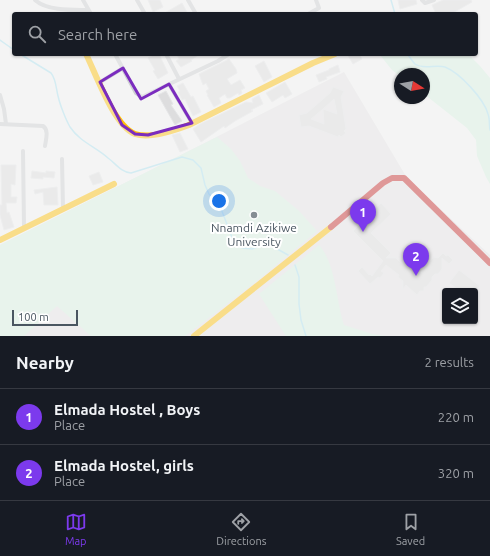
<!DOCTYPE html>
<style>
body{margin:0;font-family:Ubuntu,sans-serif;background:#20242c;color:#f1f3f6}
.controls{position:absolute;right:12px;bottom:12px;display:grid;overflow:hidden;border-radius:4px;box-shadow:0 1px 3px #0004}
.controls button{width:36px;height:36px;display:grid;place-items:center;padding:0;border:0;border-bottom:1px solid #363941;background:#171b24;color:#f1f3f6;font:20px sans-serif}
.compass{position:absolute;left:394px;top:68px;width:36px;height:36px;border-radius:50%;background:#171b24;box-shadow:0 1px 3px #0004;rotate:101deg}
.scale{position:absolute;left:12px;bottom:10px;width:66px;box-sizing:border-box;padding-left:4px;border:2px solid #4a5661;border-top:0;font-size:11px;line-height:14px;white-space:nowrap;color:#4a5661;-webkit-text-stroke:3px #fff;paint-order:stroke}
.you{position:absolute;left:219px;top:201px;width:14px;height:14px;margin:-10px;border:3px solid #fff;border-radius:50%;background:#1a73e8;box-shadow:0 0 0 6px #1a73e833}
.badge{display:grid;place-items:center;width:26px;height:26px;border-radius:50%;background:#7c3aed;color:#fff;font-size:13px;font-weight:700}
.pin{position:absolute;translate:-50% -33px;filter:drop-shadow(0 1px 2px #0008)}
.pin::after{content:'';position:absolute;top:21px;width:14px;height:12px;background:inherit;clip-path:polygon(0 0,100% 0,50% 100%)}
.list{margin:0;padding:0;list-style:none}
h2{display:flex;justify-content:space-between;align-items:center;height:52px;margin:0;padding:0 16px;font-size:17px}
h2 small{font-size:13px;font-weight:400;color:#9ea1a6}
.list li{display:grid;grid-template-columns:26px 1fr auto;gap:12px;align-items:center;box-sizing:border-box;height:56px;padding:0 16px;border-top:1px solid #363941}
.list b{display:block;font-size:15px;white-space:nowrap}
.list p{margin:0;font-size:13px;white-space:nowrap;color:#9ea1a6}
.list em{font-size:13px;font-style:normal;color:#9ea1a6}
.icon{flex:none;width:22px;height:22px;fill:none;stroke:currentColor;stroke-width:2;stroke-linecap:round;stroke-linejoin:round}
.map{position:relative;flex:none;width:490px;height:336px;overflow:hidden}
.search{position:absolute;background:#171b24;box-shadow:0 1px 3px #0004;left:12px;right:12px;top:12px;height:44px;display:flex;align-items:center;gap:10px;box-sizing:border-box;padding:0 14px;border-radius:4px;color:#9ea1a6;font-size:15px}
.sheet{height:164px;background:#171b24}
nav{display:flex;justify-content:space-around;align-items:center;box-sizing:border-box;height:56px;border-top:1px solid #363941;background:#171b24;font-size:11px;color:#9ea1a6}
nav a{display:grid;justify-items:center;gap:2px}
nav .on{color:#7c3aed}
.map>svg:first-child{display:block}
.education{fill:#e6e5e6;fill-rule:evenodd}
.green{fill:#d9f2e3}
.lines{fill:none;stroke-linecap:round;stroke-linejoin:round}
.stream{stroke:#aee2f0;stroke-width:1.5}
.building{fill:#ddddde;stroke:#e5e6e7;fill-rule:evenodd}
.street{stroke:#ced0d2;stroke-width:4}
.slow{stroke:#ffc107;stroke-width:6}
.jam{stroke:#c62828;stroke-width:6}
.marked{fill:none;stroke:#7b2cbf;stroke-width:3;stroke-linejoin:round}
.poi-dot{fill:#868d94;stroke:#fff;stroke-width:1.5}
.labels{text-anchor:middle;stroke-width:4;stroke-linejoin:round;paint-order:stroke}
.poi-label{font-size:12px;fill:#4a5661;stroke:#fff}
</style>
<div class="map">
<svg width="490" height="336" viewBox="0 0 490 336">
<rect width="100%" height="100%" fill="#f4f4f4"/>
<path class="education" d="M344 72 407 178 490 255V336H0V245L181 155ZM445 291H475V321H445Z"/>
<g class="green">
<polygon points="382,54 468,54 480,66 490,78 490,184 486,177 477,156 476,140 467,128 424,94 424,74 400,74 400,76 392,70 380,55"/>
<polygon points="217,137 231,149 240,161 248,178 260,186 275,191 299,211 317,231 253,284 185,336 91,336 57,306 24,336 0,336 0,245"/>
<path d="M319 245C336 264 336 301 344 325L372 334 386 336H286L259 294Z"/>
</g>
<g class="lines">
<g class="stream">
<polyline points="391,0 395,14"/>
<polyline points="0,40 14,50"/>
<path d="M20 54 51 73C56 79 56 88 58 96 60 105 66 120 70 127 80 142 96 147 108 158 115 163 122 173 131 173L182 157 193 160 201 168 205 185 209 194 220 206 233 240 238 246 243 248 252 249 266 244 272 246 288 255"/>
<path d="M407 54C410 57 412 61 415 64 423 70 436 64 445 67 460 73 484 99 488 114 490 119 489 125 490 130"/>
<polyline points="295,265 299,277 299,304 301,320 306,336"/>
</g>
</g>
<g class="building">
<polygon points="148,0 160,0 163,7 153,12"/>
<polygon points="398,0 416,0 417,4 400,9"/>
<polygon points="443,0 471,0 472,2 451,14 436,14 432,5"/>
<polygon points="182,3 188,14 163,14"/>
<polygon points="155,54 159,54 168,73 158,79 153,71 155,70 148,58"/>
<polygon points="177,54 200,54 191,60 192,61 181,67 176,61 179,59"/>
<polygon points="347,54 359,54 362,59 353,64"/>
<polygon points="229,59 236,69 237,73 227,79 231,85 240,80 245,88 241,90 242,93 239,95 238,93 230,98 227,98 225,94 219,98 221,103 214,107 207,95 208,95 206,91 209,89 206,83 203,85 199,74"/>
<polygon points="264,61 272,77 264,82 255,66"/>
<polygon points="338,65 340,72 326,77 327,79 319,82 316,75 329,70 329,69"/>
<polygon points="285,82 292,94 285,98 283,95 272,102 266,93"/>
<polygon points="183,83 191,97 193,96 201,112 193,116 185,99 182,100 178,92 180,91 177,86"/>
<path d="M333 87 344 91 341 97 346 129 344 131 346 133 341 137 339 135 338 137 309 126 301 127 299 115 307 113 330 93ZM334 99 337 114 323 109ZM323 109 324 124 311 119Z"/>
<polygon points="166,91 173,104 171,105 182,121 175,125 158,95"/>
<polygon points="259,95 263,104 251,110 253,111 235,121 225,128 224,126 201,142 193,129 200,124 246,102 253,103 252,99"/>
<polygon points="180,133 188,149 180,152 172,135"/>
<polygon points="1,165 16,165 15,185 11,184 11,197 17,197 16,203 6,203 7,213 9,212 14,227 4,230 0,215 0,205 2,205"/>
<polygon points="32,171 46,173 46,171 55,172 54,178 43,177 43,179 31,178"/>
<polygon points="99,172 103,182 93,185 89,176"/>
<polygon points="57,187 58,205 44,205 43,192 35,194 34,190"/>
<polygon points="381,203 391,214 371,233 391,253 386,258 396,258 415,276 418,273 422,273 422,269 423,269 434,257 438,258 443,253 446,256 448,255 453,260 449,264 442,258 442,269 438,274 435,274 432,277 432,280 426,287 424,287 424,291 420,291 417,295 406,285 403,289 403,281 398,277 399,275 386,265 381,271 384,273 380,278 378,277 370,284 358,271 362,267 369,275 370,274 372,276 383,261 353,231"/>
<polygon points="459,270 480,286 476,291 460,291 449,283"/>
</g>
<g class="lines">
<g class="street">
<path d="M35 0C47 11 72 10 88 10"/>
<polyline points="83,0 91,14"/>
<polyline points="137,0 145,14"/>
<polyline points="188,0 196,14"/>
<polyline points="422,0 425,3 434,0"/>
<polyline points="308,14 319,8 316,0"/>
<polyline points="115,54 136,93 142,97 218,61 229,54"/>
<polyline points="166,54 179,79"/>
<polyline points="100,82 123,68"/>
<polyline points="169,84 192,123"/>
<polyline points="0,95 4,109 6,124"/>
<path d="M0 124 43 126C49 130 46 139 45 146"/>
<polyline points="23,151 24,227"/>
<polyline points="62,159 63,209"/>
</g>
<g class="slow">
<path d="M86 54C96 74 114 126 135 134 149 139 176 130 189 125L313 63 335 54"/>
<polyline points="0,240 114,184"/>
<polyline points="194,336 331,227"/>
</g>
<polyline class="jam" points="331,227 383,183 392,178 404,178 490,263"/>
</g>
<path d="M0 0H490V336H0ZM123 68 141 99 169 84 192 123 148 135 135 134 122 125 100 82Z" fill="#f4f4f4" fill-opacity=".55" fill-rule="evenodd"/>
<path class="marked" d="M123 68 141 99 169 84 192 123 148 135 135 134 122 125 100 82Z"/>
<circle class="poi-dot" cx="254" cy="215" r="4"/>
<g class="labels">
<g class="poi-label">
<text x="254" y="232">Nnamdi Azikiwe<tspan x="254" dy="14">University</tspan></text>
</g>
</g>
</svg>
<div class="controls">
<button><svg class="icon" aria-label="layers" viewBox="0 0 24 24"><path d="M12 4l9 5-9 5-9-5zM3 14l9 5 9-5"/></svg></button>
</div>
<svg class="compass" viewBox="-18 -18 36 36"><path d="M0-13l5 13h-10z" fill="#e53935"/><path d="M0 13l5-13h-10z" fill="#9ea1a6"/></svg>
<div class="scale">100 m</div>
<div class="you"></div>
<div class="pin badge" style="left:363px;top:232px">1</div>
<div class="pin badge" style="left:416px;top:276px">2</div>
<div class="search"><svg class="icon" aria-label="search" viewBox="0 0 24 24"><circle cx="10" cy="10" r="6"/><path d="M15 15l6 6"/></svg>Search here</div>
</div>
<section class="sheet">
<h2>Nearby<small>2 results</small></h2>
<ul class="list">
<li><span class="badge">1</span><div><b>Elmada Hostel , Boys</b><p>Place</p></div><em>220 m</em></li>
<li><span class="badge">2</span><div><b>Elmada Hostel, girls</b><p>Place</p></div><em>320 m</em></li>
</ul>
</section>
<nav>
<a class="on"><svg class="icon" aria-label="map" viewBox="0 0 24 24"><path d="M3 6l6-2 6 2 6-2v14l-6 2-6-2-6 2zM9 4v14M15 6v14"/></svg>Map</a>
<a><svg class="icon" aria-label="directions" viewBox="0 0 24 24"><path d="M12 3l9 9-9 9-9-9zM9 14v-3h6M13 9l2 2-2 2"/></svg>Directions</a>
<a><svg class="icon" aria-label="saved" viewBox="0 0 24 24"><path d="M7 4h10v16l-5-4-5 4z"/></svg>Saved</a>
</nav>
